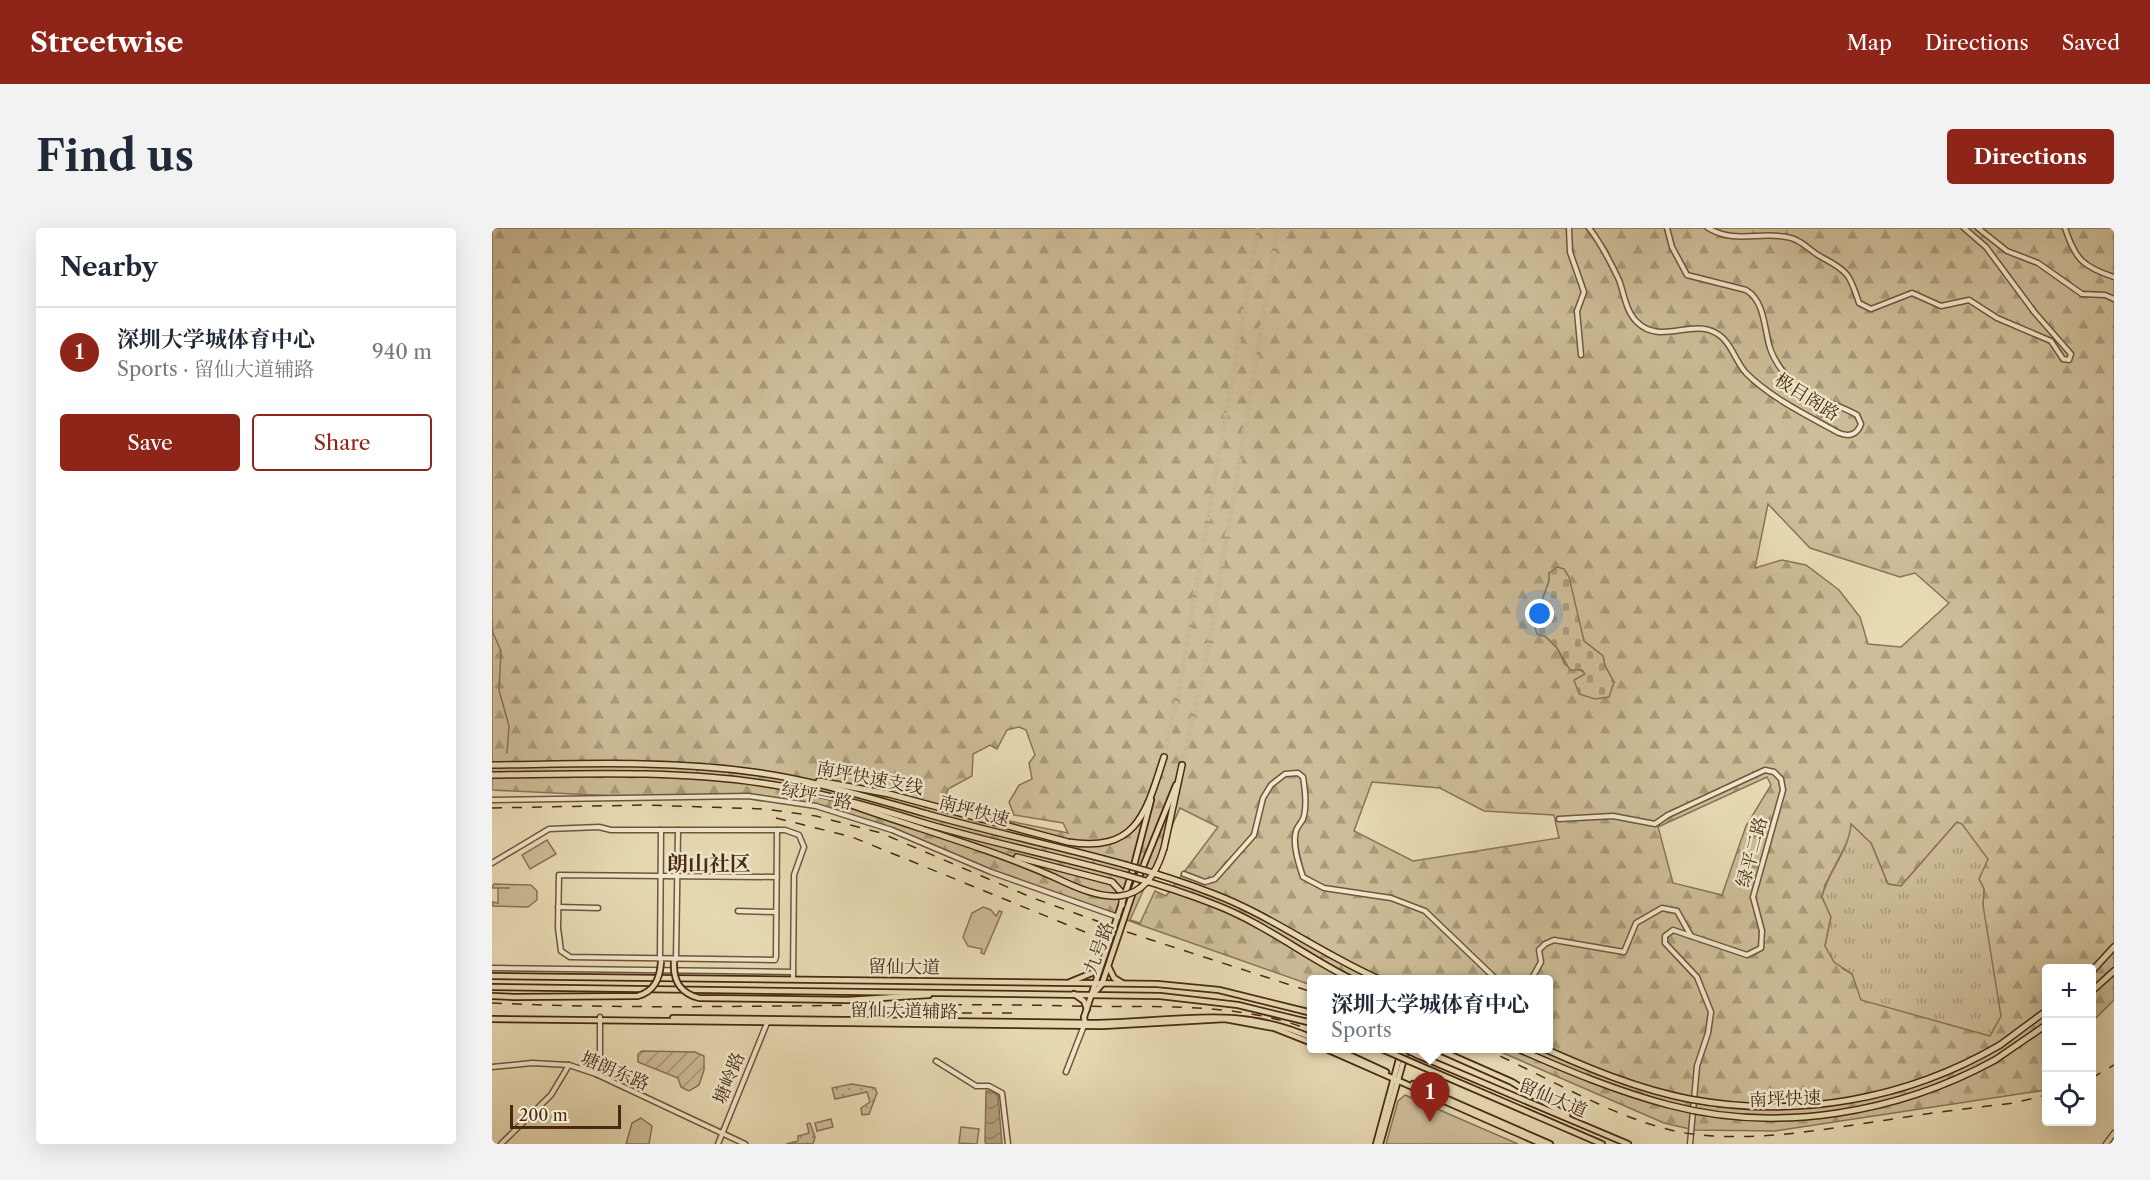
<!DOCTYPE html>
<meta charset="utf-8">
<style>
body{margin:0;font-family:"Libre Caslon Text","Noto Serif SC",serif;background:#f2f2f3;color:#1f2937}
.controls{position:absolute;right:18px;bottom:18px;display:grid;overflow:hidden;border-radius:6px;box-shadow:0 6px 24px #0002}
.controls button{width:54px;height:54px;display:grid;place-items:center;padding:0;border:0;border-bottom:2px solid #e0e1e3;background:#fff;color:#1f2937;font:30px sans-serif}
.scale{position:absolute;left:18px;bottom:15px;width:111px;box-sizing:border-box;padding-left:6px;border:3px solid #492a11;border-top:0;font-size:16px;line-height:21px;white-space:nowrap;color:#492a11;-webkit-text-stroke:4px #f0e8ce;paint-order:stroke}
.you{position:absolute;left:1048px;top:386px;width:21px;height:21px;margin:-15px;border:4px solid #fff;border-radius:50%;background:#1a73e8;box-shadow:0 0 0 9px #1a73e833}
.badge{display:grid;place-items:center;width:39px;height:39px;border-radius:50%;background:#8f2418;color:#fff;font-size:20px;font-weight:700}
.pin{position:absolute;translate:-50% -50px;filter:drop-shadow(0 2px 3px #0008)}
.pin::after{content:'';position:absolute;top:32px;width:21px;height:18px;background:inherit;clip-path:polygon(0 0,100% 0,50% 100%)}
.popup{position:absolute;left:815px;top:747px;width:246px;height:78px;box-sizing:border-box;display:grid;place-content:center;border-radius:6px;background:#fff;filter:drop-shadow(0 2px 4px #0005);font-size:20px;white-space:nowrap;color:#747a83}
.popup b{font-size:22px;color:#1f2937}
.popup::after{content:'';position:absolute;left:50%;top:100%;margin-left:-12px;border:12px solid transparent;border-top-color:#fff}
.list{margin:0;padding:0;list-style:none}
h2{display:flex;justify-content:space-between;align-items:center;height:78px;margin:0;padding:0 24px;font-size:26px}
h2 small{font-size:20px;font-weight:400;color:#747a83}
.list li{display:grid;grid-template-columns:39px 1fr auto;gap:18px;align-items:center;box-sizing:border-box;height:90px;padding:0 24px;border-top:2px solid #e0e1e3}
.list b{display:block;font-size:22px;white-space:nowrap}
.list p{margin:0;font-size:20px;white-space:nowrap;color:#747a83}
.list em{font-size:20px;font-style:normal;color:#747a83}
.actions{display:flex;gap:12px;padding:18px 24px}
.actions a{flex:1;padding:14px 0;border:2px solid #8f2418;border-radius:6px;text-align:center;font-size:21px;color:#8f2418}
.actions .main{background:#8f2418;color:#fff}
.icon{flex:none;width:33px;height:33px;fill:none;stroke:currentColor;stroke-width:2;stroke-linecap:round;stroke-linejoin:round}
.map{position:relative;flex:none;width:1622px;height:916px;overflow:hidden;border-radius:6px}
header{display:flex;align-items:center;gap:36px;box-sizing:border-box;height:84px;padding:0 30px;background:#8f2418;color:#fff}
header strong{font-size:28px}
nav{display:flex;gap:33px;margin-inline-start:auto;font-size:21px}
.intro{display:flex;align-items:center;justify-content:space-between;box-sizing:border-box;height:144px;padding:0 36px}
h1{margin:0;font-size:42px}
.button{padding:15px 27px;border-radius:6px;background:#8f2418;color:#fff;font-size:21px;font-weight:700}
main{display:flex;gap:36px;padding:0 36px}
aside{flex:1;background:#fff;border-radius:6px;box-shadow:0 6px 24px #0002}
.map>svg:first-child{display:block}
.grass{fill:url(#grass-dots);stroke:#8b7454;stroke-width:1.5}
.forest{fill:url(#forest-firs);stroke:#8b7454;stroke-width:1.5;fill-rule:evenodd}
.cemetery{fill:url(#cemetery-stones);stroke:#8b7454;stroke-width:1.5}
.park{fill:url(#park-tufts);stroke:#8b7454;stroke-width:1.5}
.garden{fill:url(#garden-furrows);stroke:#8b7454;stroke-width:1.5}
.pitch{fill:#cdbd98;stroke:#8b7454;stroke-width:1.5}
.water{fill:url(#water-waves);stroke:#887052;stroke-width:1.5}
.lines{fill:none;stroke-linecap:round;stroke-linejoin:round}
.stream{stroke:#887052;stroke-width:1.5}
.highway-tunnel{stroke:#c8b893;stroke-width:5;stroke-dasharray:5 2.5;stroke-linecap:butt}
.minor-casing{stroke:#71563a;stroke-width:7}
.major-casing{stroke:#492a11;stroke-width:8}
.highway-casing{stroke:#492a11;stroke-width:8}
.minor{stroke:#f0e8ce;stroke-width:4}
.major{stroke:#e8dbb4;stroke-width:4.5}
.highway{stroke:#e8dbb4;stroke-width:5}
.rail{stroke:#492a11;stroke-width:1.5;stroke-dasharray:10 10;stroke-linecap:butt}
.major-bridge-casing{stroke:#492a11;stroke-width:8;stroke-linecap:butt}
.highway-bridge-casing{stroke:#492a11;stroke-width:8;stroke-linecap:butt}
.major-bridge{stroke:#e8dbb4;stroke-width:4.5}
.highway-bridge{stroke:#e8dbb4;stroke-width:5}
.labels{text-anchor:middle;stroke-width:5;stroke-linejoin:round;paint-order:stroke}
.street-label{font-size:18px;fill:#492a11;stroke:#f0e8ce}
.quarter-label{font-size:21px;font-weight:bold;fill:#492a11;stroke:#f0e8ce}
</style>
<header>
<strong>Streetwise</strong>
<nav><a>Map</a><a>Directions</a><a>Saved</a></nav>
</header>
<div class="intro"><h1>Find us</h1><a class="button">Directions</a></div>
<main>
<aside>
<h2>Nearby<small></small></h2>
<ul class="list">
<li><span class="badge">1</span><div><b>深圳大学城体育中心</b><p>Sports · 留仙大道辅路</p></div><em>940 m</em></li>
</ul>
<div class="actions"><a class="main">Save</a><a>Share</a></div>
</aside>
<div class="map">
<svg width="1622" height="916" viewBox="0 0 1622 916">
<defs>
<pattern id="grass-dots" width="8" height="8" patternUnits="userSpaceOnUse" patternTransform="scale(1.5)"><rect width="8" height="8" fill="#cdbd98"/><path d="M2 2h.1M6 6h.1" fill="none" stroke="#a89a7b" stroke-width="1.8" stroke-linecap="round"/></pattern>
<pattern id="forest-firs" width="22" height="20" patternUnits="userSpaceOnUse" patternTransform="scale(1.5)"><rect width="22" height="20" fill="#cdbd98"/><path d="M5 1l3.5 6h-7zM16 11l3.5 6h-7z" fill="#a89a7b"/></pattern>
<pattern id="cemetery-stones" width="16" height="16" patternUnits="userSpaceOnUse" patternTransform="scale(1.5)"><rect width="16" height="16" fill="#cdbd98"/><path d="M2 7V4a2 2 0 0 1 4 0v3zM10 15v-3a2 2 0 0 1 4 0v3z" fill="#a89a7b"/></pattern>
<pattern id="park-tufts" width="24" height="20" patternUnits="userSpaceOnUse" patternTransform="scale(1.5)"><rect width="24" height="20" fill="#cdbd98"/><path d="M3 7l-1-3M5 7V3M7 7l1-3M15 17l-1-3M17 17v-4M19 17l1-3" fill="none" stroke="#a89a7b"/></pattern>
<pattern id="garden-furrows" width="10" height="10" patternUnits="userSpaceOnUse" patternTransform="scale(1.5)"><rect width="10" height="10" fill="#cdbd98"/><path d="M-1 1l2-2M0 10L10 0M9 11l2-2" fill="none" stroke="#a89a7b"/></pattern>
<pattern id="water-waves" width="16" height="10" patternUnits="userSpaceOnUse" patternTransform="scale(1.5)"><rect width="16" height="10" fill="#b29f7d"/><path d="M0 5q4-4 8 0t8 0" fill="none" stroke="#938265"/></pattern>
</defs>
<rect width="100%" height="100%" fill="#e8dbb4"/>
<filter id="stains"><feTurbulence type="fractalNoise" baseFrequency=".00333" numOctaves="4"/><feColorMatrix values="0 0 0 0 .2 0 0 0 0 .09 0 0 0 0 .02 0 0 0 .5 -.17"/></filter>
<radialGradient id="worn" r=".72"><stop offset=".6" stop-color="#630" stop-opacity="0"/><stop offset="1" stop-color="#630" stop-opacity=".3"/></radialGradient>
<g class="grass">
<polygon points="360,856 383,860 385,865 377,886 370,887 369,880 378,874 375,864 343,871 340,860"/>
<polygon points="318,895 323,909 321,916 294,916 306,913 306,908 317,905 315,896"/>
</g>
<path class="forest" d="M0 0H1622V772L1600 794V740H1554V862L1283 903 1202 902 1172 895 1002 821 1056 820V752H820L819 757 657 700 500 643 401 601 324 576 256 567 144 569 0 562ZM1276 276 1318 320 1408 349 1423 345 1457 375 1409 419 1376 416 1368 389 1347 362 1314 337 1290 332 1263 340ZM1057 345 1076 353 1092 413 1111 428 1113 438 1122 454C1104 450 1090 442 1073 437L1065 420 1042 395 1057 353ZM527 499 534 502 543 527 537 535 540 551 527 557 517 574 522 587 571 595 576 605 512 592 493 578 488 581 461 576 454 568 456 561 480 548 481 526 498 517 505 521 515 502ZM1275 549 1279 557 1254 598 1230 667 1181 655 1166 599ZM880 554 948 560 992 583 1062 587 1067 610 921 633 862 603ZM688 580 726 599 674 668 663 663 648 695 638 692ZM1465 594 1492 636 1487 651 1492 661 1491 677 1360 746 1351 741 1333 718 1339 689 1330 669 1333 657 1358 609 1379 615 1396 656 1409 658Z"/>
<polygon class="cemetery" points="1065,339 1072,341 1077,349 1092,413 1111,428 1113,438 1122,454 1117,469 1103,471 1087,466 1082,452 1093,446 1090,442 1078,442 1065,420 1054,409 1045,406 1042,395 1057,353 1057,345"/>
<path class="park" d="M1465 594 1470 596 1496 631 1487 651 1492 661 1491 677 1509 788 1498 808 1369 772 1360 746 1342 734 1333 718 1339 689 1330 669C1336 643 1357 623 1359 596L1379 615 1396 656 1409 658Z"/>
<polygon class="garden" points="150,823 203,824 212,828 212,842 207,857 197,863 189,859 186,850 146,834 146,826"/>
<g class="pitch">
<polygon points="55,612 64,626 38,641 30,627"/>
<polygon points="2,656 39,657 45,663 45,672 36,679 1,678 0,674 6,675 6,660 18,660 0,660"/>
<polygon points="491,679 499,682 504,688 507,683 510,684 492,726 489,725 490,721 476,718 471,709 480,685"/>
<polygon points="913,867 1026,916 894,916 906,873"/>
<polygon points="149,890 160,898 157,916 134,916 140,895"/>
<polygon points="339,891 341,899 325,903 323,895"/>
<polygon points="469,899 487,901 485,916 467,915"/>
</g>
<polygon class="water" points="494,863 500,863 506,868 510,916 494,916 493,914"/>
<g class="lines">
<polyline class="stream" points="0,393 1,405 9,423 7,462 17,498 15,525"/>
<g class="highway-tunnel">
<polyline points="672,529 686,466 766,0"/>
<polyline points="690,537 715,428 786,0"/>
</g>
<g class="minor-casing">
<g id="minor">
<polyline points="1077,0 1078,24 1092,64 1085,83 1089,127"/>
<path d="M1097 0C1109 15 1119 35 1127 52 1132 65 1134 84 1145 94 1168 117 1199 91 1224 105 1239 113 1243 133 1254 145 1279 170 1316 188 1347 205 1357 209 1365 207 1369 196L1365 187C1341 173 1312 171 1294 147 1287 139 1281 129 1278 120 1272 101 1273 73 1254 62L1195 47 1180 19 1175 0"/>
<path d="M1216 0C1245 17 1270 2 1299 10 1311 13 1319 24 1331 30 1356 43 1358 47 1367 75L1379 81 1420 65 1449 78 1477 72 1505 90 1559 113 1571 131 1577 132 1579 126 1543 85 1494 19 1472 0"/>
<polyline points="1486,0 1515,23 1546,35 1590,66 1613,67 1622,71"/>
<path d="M1573 0C1583 31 1591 39 1622 49"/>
<polyline points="0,572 256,568 324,578 400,602 499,644 626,689"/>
<polyline points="1067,591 1121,588 1163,596 1176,587 1273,542 1282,544 1289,551 1291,562 1261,669 1270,703 1269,720 1255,727 1181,702 1173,708 1173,715 1205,749 1219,784 1216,805 1205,838 1198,916"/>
<polyline points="285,602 284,729 283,732 78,729 69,723 66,700 67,647 285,649"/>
<polyline points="0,635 57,601 107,599 119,602 293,602 307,607 312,619 302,647 301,751"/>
<path d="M692 646 713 654 723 651 762 607 771 570 779 557 793 546 806 545 811 549C813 561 815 580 811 591 809 595 805 599 804 603 800 616 807 637 811 649L832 660 899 670 933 683 1005 752"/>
<polyline points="66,679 106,680"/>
<polyline points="246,683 284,684"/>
<polyline points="168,731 169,602"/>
<polyline points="184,731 186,602"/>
<polyline points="0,740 301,744"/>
<polyline points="1039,752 1049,734 1047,722 1053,716 1062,712 1132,724 1144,695 1170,680 1185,683 1199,708"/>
<polyline points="444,833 484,858 497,858 510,865 516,916"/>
<polyline points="0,839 40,835 77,837 104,846 253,916"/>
<polyline points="574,844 593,795"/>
<polyline points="104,846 108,838 108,789"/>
<polyline points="9,916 59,867 77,837"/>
<polyline points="226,916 275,795"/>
<polyline points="1614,916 1622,905"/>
</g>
</g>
<g class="major-casing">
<g id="major">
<polyline points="617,740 622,750 630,755"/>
<polyline points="0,748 665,756 727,762 820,785"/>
<polyline points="578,754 600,745 609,736"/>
<polyline points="0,759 668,768 746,777 820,795"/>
<polyline points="603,764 610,756 642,661 684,557"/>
<polyline points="582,766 592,773 595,781"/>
<polyline points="0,768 22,769"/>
<polyline points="356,772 437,767"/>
<path d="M181 790C321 792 460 793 600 795 680 795 742 775 820 810"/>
<polyline points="0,791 611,798 733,791 782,800 820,815"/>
<polyline points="593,795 592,789 640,645 659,572"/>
<polyline points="832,820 1050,916"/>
<polyline points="842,820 894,844"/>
<polyline points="887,820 899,825"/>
<polyline points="943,820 1020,854 1075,888"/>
<polyline points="925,827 1136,916"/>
<polyline points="917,833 1110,916"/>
<polyline points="921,856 1058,916"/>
<polyline points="884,916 910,820"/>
<polyline points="888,916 915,820"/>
</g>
</g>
<g class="highway-casing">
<g id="highway">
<path d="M0 537C87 536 175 532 261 544 321 552 378 570 435 586"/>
<path d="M0 547C89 546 180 542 269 555 325 563 378 578 432 595"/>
<path d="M327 553 397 566 576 614C645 625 654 585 672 529"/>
<path d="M348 573C419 599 492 618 562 649"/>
<polyline points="672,620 690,537"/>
<polyline points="525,629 620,654 630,665 630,677"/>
<polyline points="1600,743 1622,719"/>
<polyline points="1600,763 1622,743"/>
<polyline points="1508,817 1554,783"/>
<polyline points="1503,832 1554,797"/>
</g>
</g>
<use href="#minor" class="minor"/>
<use href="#major" class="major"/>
<use href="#highway" class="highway"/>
<g class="rail">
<polyline points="0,580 152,577 273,581 324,588 389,605 541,670 616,697"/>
<polyline points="284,590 360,609 593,704"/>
<polyline points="635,704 820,764"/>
<path d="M0 775C193 784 387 773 580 778 656 780 740 773 813 800"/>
<polyline points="390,785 522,785"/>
<path d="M990 820C1055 848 1118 889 1187 904 1255 916 1327 902 1395 892 1437 885 1479 880 1522 875L1554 867"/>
<polyline points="1600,850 1622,837"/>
</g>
<g class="major-bridge-casing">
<g id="major-bridge">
<path d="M182 734C181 753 188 765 207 770L356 772"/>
<path d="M22 769 146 768C163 763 168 750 169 734"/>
<polyline points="911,820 925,827"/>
<polyline points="899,825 917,833"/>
</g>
</g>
<g class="highway-bridge-casing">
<g id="highway-bridge">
<path d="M435 586C530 613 630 630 722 666 780 688 831 727 889 752"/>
<path d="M432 595C529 624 631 640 724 677 773 696 814 729 861 752"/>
<path d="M562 649C611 673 653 685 672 620"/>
<path d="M1024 820C1074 842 1124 863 1177 877 1286 906 1406 885 1503 832"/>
<path d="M1051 820C1098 841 1146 861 1197 871 1304 891 1414 872 1508 817"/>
</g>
</g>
<use href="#major-bridge" class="major-bridge"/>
<use href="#highway-bridge" class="highway-bridge"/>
</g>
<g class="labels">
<g class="street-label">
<text transform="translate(1315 169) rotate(32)" y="6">极目阁路</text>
<text transform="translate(378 550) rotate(11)" y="6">南坪快速支线</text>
<text transform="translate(325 568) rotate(12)" y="6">绿坪一路</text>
<text transform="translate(482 583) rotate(15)" y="6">南坪快速</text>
<text transform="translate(1260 624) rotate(-75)" y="6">绿平二路</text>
<text transform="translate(607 720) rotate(-70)" y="6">九号路</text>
<text transform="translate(412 739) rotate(1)" y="6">留仙大道</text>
<text transform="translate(412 783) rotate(1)" y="6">留仙大道辅路</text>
<text transform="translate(123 843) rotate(23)" y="6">塘朗东路</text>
<text transform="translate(237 850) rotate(-68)" y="6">塘岭路</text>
<text transform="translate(1061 870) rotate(23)" y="6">留仙大道</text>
<text transform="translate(1293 871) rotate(-2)" y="6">南坪快速</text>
</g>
<g class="quarter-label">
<text x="217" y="643">朗山社区</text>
</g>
</g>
<rect width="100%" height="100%" filter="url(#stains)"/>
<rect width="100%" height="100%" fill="url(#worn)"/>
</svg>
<div class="controls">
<button>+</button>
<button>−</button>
<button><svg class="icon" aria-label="locate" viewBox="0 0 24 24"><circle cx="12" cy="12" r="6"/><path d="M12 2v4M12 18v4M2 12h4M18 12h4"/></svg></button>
</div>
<div class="scale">200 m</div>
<div class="you"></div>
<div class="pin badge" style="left:938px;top:894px">1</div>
<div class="popup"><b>深圳大学城体育中心</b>Sports</div>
</div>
</main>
